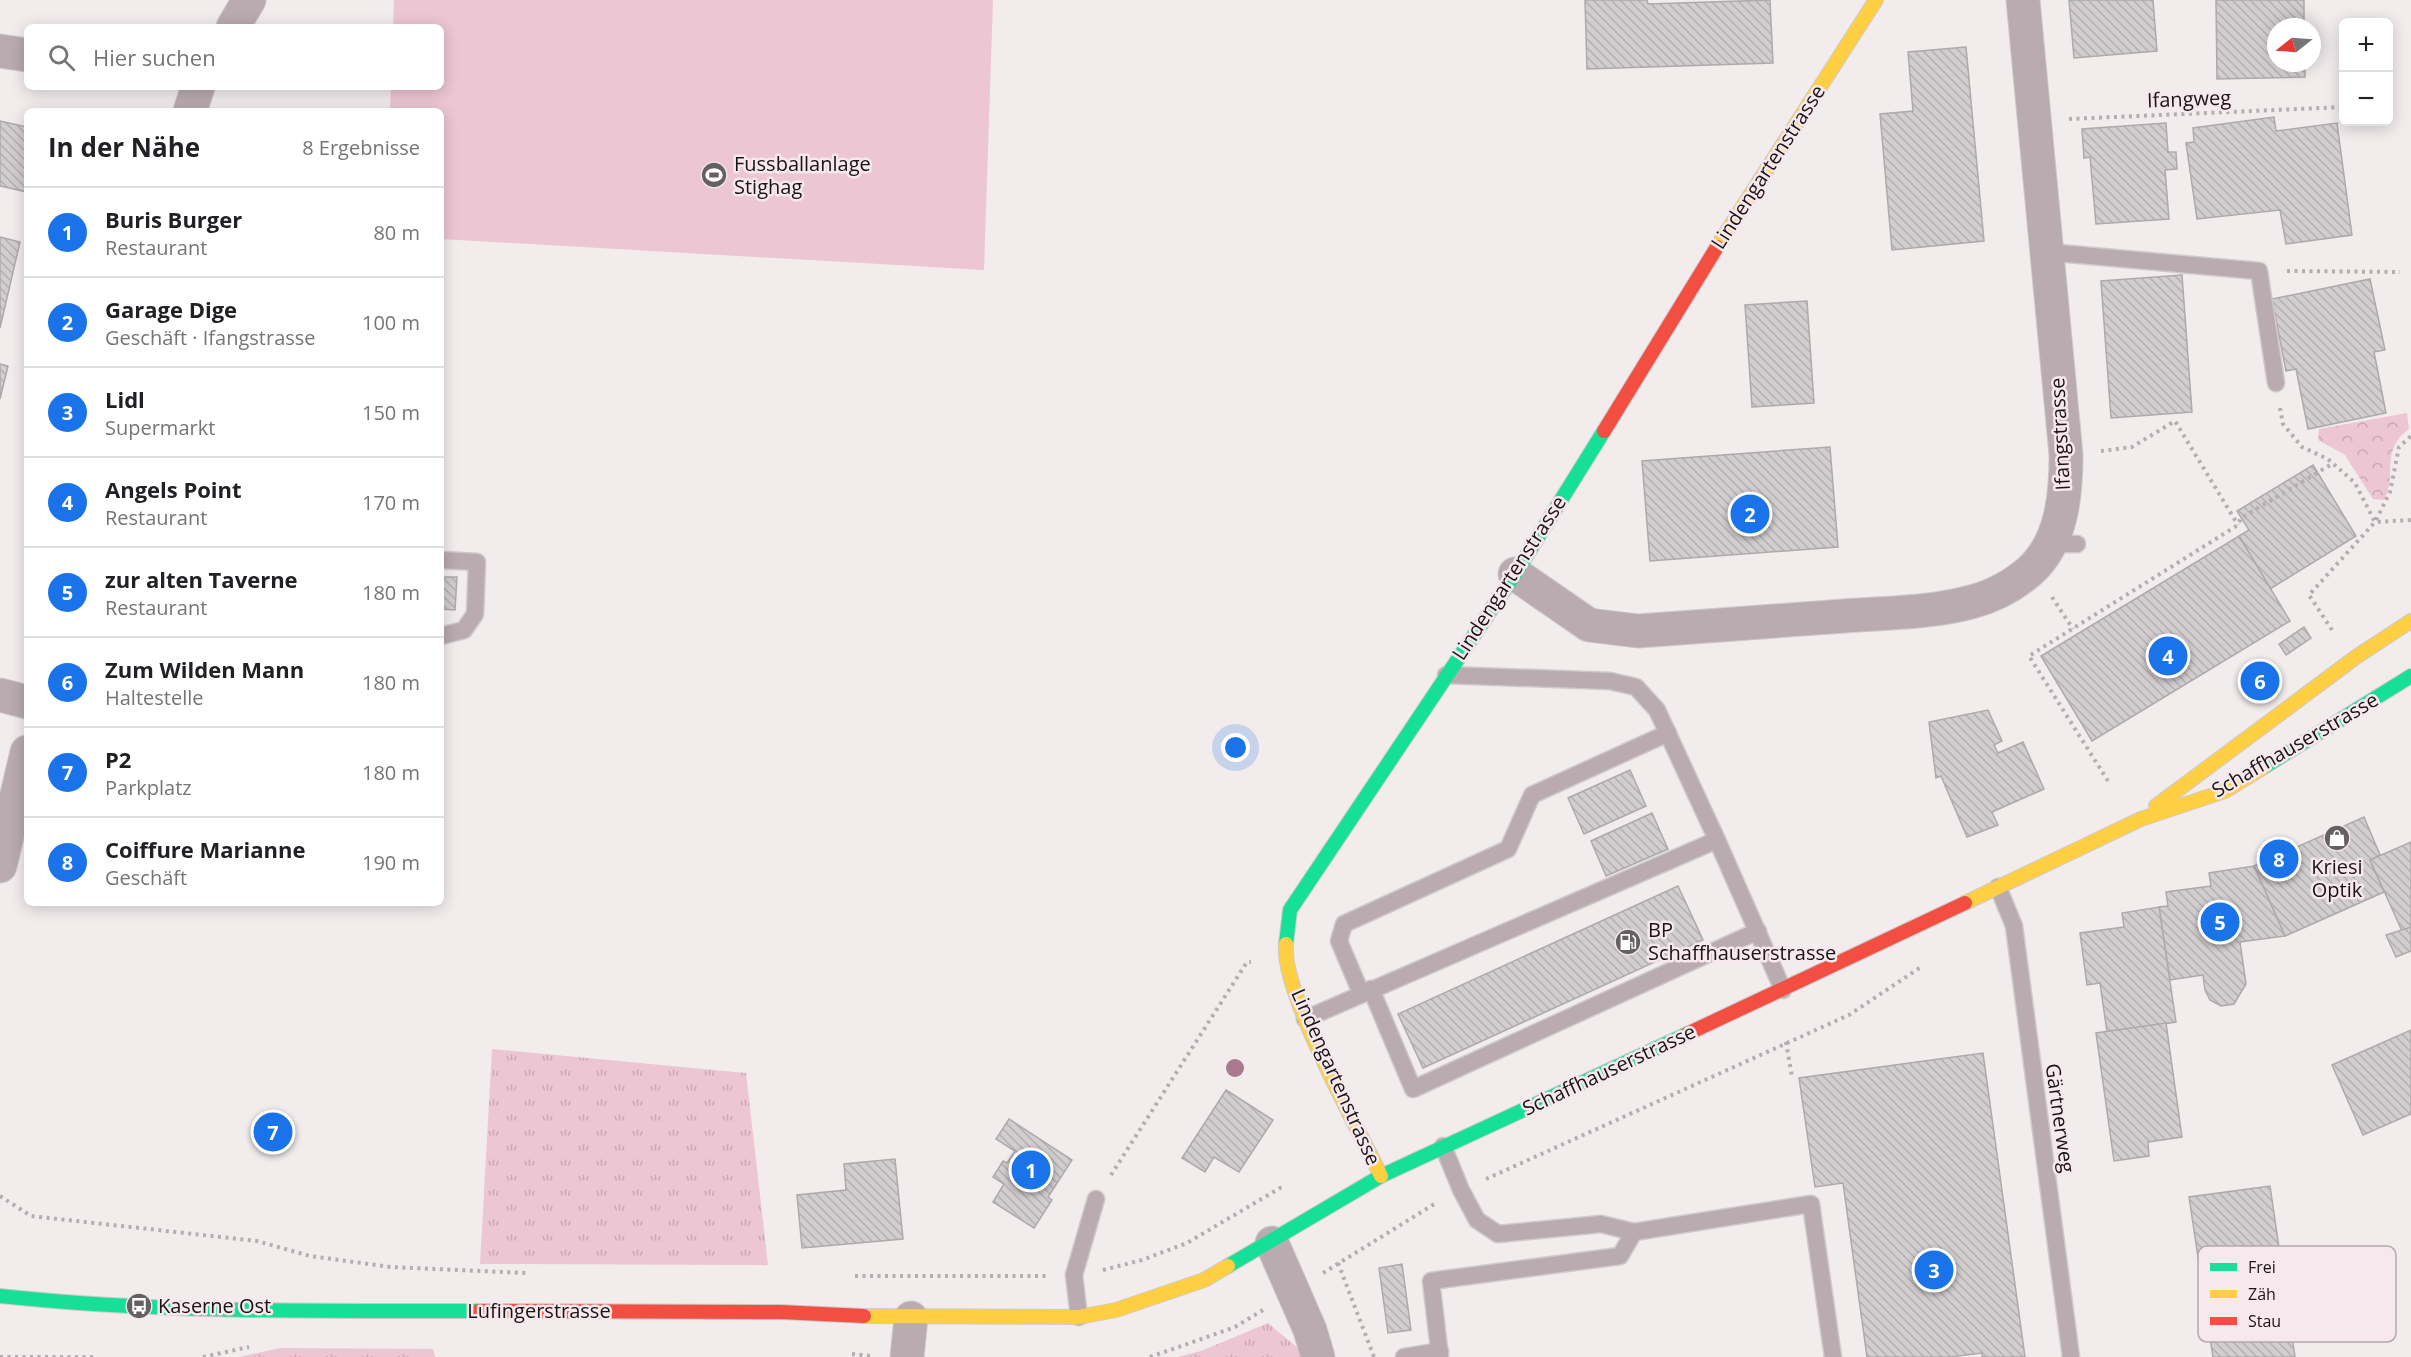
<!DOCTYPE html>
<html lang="de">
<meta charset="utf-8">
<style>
body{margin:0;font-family:"Open Sans",sans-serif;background:#f6f6f6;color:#202124}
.controls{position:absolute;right:18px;top:18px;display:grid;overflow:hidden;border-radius:9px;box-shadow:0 3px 15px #0003}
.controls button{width:54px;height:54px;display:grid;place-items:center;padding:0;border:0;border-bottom:2px solid #e0e0e0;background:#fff;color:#202124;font:30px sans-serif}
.compass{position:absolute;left:2267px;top:18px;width:54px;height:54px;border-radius:50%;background:#fff;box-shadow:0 3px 15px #0003;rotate:253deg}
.you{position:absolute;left:1236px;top:748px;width:21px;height:21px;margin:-15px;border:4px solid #fff;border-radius:50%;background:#1a73e8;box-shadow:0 0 0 9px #1a73e833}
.badge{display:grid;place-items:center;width:39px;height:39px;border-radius:50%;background:#1a73e8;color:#fff;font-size:20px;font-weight:700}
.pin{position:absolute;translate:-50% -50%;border:3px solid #fff;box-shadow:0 2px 6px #0006}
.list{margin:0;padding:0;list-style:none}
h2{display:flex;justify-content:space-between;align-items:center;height:78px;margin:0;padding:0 24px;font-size:26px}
h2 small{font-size:20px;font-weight:400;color:#757577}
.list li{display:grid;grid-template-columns:39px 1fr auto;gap:18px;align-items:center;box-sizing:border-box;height:90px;padding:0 24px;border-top:2px solid #e0e0e0}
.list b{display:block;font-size:22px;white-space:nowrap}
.list p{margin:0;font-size:20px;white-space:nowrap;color:#757577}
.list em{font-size:20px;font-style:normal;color:#757577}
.icon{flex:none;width:33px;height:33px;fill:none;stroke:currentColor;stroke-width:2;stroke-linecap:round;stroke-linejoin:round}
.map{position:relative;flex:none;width:2411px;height:1357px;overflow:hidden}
.search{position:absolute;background:#fff;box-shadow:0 3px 15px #0003;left:24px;top:24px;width:420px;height:66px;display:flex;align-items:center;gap:15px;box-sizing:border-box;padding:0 21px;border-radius:9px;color:#757577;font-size:22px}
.panel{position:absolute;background:#fff;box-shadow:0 3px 15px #0003;left:24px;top:108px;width:420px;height:798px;border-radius:9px}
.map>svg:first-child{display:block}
.grass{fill:url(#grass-tufts)}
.park{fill:url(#park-crowns)}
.pitch{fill:#ecc6d2}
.building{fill:url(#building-back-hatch);stroke:#aea9aa;stroke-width:1.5}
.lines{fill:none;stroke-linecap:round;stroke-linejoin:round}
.lane-casing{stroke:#cecacb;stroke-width:19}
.street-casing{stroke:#cecacb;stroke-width:35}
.fast-casing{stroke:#cecacb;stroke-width:16}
.slow-casing{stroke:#cecacb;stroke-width:16}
.jam-casing{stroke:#cecacb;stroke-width:16}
.path{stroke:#b7acb0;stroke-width:4;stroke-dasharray:3 4.5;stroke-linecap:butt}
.lane{stroke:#b9abaf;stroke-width:16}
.street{stroke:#b9abaf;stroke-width:33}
.fast{stroke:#16e098;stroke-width:14}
.slow{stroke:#ffcf43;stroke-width:14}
.jam{stroke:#f24e42;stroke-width:14}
.tree{fill:#a97a8e}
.labels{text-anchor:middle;stroke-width:5;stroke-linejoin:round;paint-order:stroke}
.street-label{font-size:20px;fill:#191415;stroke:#f6e8ec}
.poi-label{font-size:20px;fill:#191415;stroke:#f6e8ec;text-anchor:start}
.key{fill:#f6e8ec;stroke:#b4a8ac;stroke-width:1.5}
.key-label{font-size:16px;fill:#191415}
</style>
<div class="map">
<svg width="2411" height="1357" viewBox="0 0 2411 1357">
<defs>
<pattern id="grass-tufts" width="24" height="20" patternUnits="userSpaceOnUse" patternTransform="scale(1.5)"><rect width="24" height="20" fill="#ecc6d2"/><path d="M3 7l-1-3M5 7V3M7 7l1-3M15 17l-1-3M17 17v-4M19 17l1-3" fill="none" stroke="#caa9b3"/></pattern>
<pattern id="park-crowns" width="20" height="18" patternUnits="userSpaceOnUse" patternTransform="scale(1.5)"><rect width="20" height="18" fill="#ecc6d2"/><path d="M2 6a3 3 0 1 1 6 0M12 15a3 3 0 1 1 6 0" fill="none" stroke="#caa9b3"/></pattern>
<pattern id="building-back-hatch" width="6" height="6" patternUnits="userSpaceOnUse" patternTransform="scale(1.5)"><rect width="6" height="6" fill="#d2cdce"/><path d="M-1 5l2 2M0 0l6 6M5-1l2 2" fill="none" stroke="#b4afb0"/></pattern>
</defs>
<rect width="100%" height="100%" fill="#f2eced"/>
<g class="grass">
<polygon points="492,1049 746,1073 768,1265 480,1264"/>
<polygon points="1268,1323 1299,1349 1300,1357 1177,1357 1201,1351"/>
<polygon points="280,1348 433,1349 435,1357 239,1357"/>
</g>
<path class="park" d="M2407 413 2409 429C2379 451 2398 475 2384 500L2373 499 2345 455 2318 440 2319 429Z"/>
<polygon class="pitch" points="394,0 993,0 984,270 441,239 441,111 390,111 391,87 441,87 441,27 393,27"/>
<g class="building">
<polygon points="1585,0 1647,0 1648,4 1770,0 1773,63 1587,69"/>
<polygon points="2069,0 2153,0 2157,51 2074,58"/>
<polygon points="2216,0 2304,0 2304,27 2276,27 2276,63 2305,63 2305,77 2217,79"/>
<polygon points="1966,47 1984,241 1892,250 1880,114 1913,111 1908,52"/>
<polygon points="2274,117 2276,131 2337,123 2352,235 2286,244 2280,210 2197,219 2186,143 2194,142 2193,128"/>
<polygon points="0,121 27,127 27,192 0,186"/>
<polygon points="2166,123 2168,152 2176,152 2177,169 2165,170 2169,219 2096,224 2090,157 2084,158 2082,129"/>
<polygon points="0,237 20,242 0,328"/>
<polygon points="2182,275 2192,412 2111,418 2101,281"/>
<polygon points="2370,279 2385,350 2374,352 2386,413 2308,429 2296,369 2286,371 2272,299"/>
<polygon points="1807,301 1814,403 1752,407 1745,305"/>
<polygon points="0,364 8,366 0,399"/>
<polygon points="1830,447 1838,547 1650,561 1642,461"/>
<polygon points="2313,465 2356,536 2270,589 2239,536 2249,530 2237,511"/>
<polygon points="2239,536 2290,621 2092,741 2041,656"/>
<polygon points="441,577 457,577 455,610 441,609"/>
<polygon points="2304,627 2311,638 2286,655 2279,644"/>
<polygon points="1988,710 2002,741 1994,745 1998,753 2023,742 2044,789 1992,812 1998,825 1967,837 1941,776 1936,778 1929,722"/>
<polygon points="1630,770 1646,806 1584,834 1568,798"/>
<polygon points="1652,813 1668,849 1606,876 1591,841"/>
<polygon points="2364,817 2380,855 2370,860 2384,892 2285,936 2254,866"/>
<polygon points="2411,842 2411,927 2402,931 2370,860"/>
<polygon points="2254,866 2285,936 2240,942 2246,984 2234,1004 2221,1006 2210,1000 2205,990 2203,975 2170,980 2159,907 2168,906 2166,892 2211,886 2209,873"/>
<polygon points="1678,886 1703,940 1423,1068 1398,1014"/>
<polygon points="2159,907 2176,1022 2107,1032 2100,983 2087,985 2080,933 2124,927 2122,913"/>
<polygon points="2411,927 2411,951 2396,957 2386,935"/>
<polygon points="2166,1023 2182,1137 2148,1142 2149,1156 2114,1161 2096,1033"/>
<polygon points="2411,1030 2411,1114 2363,1135 2332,1065"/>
<polygon points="1983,1053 2025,1357 1982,1357 1982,1353 1950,1357 1867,1357 1843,1183 1815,1187 1799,1078"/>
<polygon points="1226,1090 1273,1120 1239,1172 1214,1157 1205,1172 1182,1158"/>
<polygon points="1009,1119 1072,1160 1048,1197 1052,1200 1034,1228 993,1202 1004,1184 993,1177 1003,1161 1007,1163 1015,1151 996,1139"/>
<polygon points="895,1159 903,1239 802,1248 797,1195 846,1190 844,1164"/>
<polygon points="2270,1186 2295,1357 2213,1357 2189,1197"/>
<polygon points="1402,1264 1411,1330 1388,1333 1379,1268"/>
</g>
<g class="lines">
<g class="lane-casing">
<g id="lane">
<polyline points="2047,252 2259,271 2276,383"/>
<polyline points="2050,544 2077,544"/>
<polyline points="441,560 477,562 475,614 464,630 441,636"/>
<polyline points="1446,675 1610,681 1636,687 1657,710 1717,840"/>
<polyline points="1998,887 2014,926 2071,1357"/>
<polyline points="1371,989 1413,1089 1758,931"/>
<polyline points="1361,993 1339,941 1344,924 1508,849 1532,795 1668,733"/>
<polyline points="1305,1019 1717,840 1783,990"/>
<polyline points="1443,1146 1461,1190 1477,1220 1498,1234 1601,1224 1634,1232"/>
<polyline points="1079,1317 1074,1275 1096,1199"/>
<polyline points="1404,1357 1440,1351"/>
<polyline points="1440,1357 1431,1281 1620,1256 1634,1232 1811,1204 1833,1357"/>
</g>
</g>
<g class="street-casing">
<g id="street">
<polyline points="233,27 249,0"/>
<polyline points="0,51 27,55"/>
<polyline points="190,111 198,87"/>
<path d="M1515 574 1589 625 1638 631C1707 626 1775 621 1844 616 1886 613 1930 613 1971 602 1994 596 2013 586 2031 570 2062 541 2066 495 2066 455L2023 0"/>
<polyline points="0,695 27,702"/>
<polyline points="0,866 27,752"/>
<polyline points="1272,1243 1310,1330 1318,1357"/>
<polyline points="907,1357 911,1318"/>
</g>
</g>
<g class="fast-casing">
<g id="fast">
<polyline points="2264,767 2411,676"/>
<polyline points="1286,944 1290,910 1515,574 1604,431"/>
<polyline points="1228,1266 1381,1176 1687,1034"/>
<path d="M0 1296C159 1313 320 1311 479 1311"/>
</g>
</g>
<g class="slow-casing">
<g id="slow">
<polyline points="1717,247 1876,0"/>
<polyline points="2156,806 2356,657 2411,621"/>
<polyline points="1965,903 2141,819 2225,791 2264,767"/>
<path d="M1286 944C1281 992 1358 1128 1381 1176"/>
<polyline points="864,1316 1079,1317 1116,1310 1204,1280 1228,1266"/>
</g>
</g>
<g class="jam-casing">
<g id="jam">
<polyline points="1604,431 1717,247"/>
<polyline points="1687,1034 1965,903"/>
<polyline points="479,1311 780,1312 864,1316"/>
</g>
</g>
<g class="path">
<polyline points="2069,119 2344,107"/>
<polyline points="2287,271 2400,272"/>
<polyline points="2280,408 2283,424 2302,447 2328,459 2355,483 2375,522 2411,520"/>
<polyline points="2101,451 2132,447 2175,421 2238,525"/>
<polyline points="2052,597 2073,629"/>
<polyline points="2332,630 2309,595 2375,522 2390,492 2399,447 2411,436"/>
<polyline points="2108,781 2029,656 2238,525 2241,518 2332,464"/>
<polyline points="1786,1042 1792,1077"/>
<polyline points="1111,1175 1247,962 1251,962"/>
<polyline points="1486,1179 1849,1015 1921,967"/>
<polyline points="0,1196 31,1216 257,1241 310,1256 391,1267 526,1273"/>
<polyline points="1338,1263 1374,1357"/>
<polyline points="1103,1270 1142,1260 1187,1243 1280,1188 1286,1189"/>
<polyline points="1323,1273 1436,1203"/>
<polyline points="855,1276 1048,1276"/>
<polyline points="852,1354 871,1356"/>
<polyline points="0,1357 94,1357"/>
<polyline points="203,1357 249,1347"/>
<polyline points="1150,1357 1235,1327 1263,1310"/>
</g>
<use href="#lane" class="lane"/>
<use href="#street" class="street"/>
<use href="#fast" class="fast"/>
<use href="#slow" class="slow"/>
<use href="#jam" class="jam"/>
</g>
<circle class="tree" cx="1235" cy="1068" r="9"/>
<defs>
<g id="stadium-disc" transform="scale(1.35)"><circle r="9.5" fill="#656061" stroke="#f6e8ec"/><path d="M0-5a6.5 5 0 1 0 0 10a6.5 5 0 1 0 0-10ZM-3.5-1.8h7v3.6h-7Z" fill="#fff"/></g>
<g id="shop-disc" transform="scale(1.35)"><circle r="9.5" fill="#656061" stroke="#f6e8ec"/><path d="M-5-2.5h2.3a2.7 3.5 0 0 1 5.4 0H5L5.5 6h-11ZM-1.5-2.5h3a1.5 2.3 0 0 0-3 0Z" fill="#fff"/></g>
<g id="fuel-disc" transform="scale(1.35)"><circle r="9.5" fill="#656061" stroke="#f6e8ec"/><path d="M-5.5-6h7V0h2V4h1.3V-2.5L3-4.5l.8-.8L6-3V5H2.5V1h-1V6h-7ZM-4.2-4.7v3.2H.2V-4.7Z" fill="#fff"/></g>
<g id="bus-disc" transform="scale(1.35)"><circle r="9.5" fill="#656061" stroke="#f6e8ec"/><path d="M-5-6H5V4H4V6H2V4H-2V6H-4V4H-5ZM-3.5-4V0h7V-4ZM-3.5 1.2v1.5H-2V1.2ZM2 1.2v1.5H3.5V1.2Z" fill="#fff"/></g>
</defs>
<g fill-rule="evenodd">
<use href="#stadium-disc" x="714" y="175"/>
<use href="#shop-disc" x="2337" y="838"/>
<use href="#fuel-disc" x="1628" y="942"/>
<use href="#bus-disc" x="139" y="1306"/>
</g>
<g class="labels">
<g class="street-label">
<text transform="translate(2189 99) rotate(-2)" y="7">Ifangweg</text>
<text transform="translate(1768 167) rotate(-57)" y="7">Lindengartenstrasse</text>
<text transform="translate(2060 434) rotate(-93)" y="7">Ifangstrasse</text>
<text transform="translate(1509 578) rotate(-57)" y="7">Lindengartenstrasse</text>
<text transform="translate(2295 745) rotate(-30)" y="7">Schaffhauserstrasse</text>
<text transform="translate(1609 1070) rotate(-25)" y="7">Schaffhauserstrasse</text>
<text transform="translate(1336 1077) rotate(66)" y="7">Lindengartenstrasse</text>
<text transform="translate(2060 1118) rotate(82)" y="7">Gärtnerweg</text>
<text x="539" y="1318">Lufingerstrasse</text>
</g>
<g class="poi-label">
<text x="734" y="171">Fussballanlage<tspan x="734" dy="23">Stighag</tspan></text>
<text x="2337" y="874" text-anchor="middle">Kriesi<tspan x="2337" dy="23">Optik</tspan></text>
<text x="1648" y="937">BP<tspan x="1648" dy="23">Schaffhauserstrasse</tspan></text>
<text x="158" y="1313">Kaserne Ost</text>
</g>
</g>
<rect x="2198" y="1246" width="198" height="96" rx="9" class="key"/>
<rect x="2210" y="1263" width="27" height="8" fill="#16e098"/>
<rect x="2210" y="1290" width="27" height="8" fill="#ffcf43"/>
<rect x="2210" y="1317" width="27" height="8" fill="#f24e42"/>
<g class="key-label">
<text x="2248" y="1273">Frei</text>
<text x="2248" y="1300">Zäh</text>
<text x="2248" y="1327">Stau</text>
</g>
</svg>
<div class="controls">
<button>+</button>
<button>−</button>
</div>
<svg class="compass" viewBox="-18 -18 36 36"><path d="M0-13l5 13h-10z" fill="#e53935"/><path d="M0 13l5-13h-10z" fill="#757577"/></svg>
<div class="you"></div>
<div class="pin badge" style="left:1031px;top:1170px">1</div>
<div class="pin badge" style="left:1750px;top:514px">2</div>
<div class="pin badge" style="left:1934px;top:1270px">3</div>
<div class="pin badge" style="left:2168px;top:656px">4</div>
<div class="pin badge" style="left:2220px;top:922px">5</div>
<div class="pin badge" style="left:2260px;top:681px">6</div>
<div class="pin badge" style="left:273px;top:1132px">7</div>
<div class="pin badge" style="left:2279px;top:859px">8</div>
<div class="search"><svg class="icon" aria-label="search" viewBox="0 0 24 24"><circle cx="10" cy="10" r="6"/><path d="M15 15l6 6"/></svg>Hier suchen</div>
<section class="panel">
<h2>In der Nähe<small>8 Ergebnisse</small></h2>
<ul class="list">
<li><span class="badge">1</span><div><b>Buris Burger</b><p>Restaurant</p></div><em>80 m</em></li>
<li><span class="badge">2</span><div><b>Garage Dige</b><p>Geschäft · Ifangstrasse</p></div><em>100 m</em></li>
<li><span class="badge">3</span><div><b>Lidl</b><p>Supermarkt</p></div><em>150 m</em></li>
<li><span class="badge">4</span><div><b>Angels Point</b><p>Restaurant</p></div><em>170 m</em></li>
<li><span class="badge">5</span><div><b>zur alten Taverne</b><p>Restaurant</p></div><em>180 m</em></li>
<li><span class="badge">6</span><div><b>Zum Wilden Mann</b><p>Haltestelle</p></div><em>180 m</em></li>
<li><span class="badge">7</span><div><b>P2</b><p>Parkplatz</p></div><em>180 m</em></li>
<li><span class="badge">8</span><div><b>Coiffure Marianne</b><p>Geschäft</p></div><em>190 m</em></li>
</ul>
</section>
</div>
